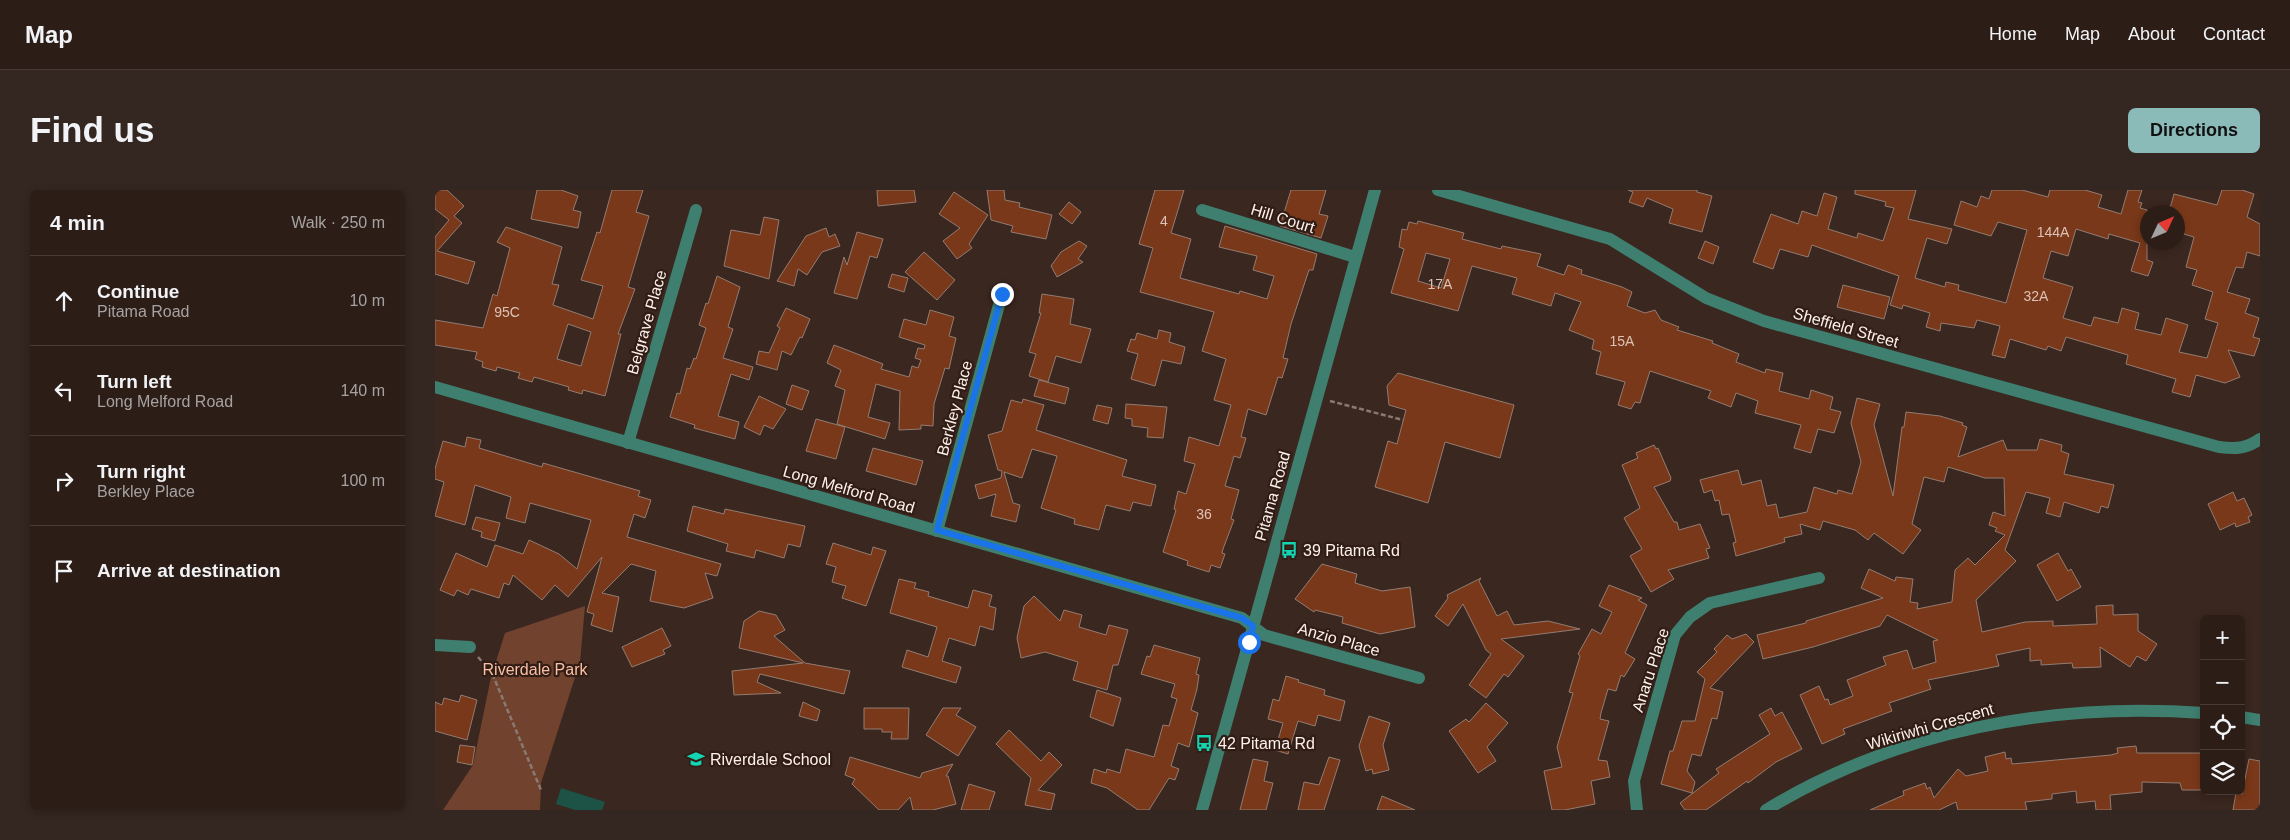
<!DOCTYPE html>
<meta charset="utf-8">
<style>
body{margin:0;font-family:Helvetica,sans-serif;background:#342620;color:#f1f3f6}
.controls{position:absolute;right:15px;bottom:15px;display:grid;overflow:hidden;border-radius:8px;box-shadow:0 2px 8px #0003}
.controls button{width:45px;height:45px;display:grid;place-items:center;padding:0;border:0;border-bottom:1px solid #483b36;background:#2c1d17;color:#f1f3f6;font:25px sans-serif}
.compass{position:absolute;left:1705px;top:15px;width:45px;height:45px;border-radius:50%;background:#2c1d17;box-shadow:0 2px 8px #0003;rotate:46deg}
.stop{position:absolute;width:15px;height:15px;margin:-11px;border:4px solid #1a73e8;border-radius:50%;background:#fff}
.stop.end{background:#1a73e8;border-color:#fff;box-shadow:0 1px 5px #0008}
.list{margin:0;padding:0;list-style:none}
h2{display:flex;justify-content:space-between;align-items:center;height:65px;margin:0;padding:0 20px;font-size:21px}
h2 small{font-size:16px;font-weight:400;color:#a6a2a1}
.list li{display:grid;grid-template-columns:32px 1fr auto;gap:15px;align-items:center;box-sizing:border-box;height:90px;padding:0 20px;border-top:1px solid #483b36}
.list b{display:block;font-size:19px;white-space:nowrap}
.list p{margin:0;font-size:16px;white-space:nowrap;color:#a6a2a1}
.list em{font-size:16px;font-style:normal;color:#a6a2a1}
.icon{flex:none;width:28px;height:28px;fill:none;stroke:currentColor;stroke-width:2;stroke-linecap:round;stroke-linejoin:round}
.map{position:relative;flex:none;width:1825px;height:620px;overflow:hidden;border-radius:8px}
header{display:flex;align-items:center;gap:30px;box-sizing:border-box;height:70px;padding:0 25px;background:#2c1d17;border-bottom:1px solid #483b36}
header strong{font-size:24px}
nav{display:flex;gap:28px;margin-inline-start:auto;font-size:18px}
.intro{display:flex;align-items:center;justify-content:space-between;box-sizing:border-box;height:120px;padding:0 30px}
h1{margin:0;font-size:35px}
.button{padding:12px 22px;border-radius:8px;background:#8bbbb9;color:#111;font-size:18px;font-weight:700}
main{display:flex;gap:30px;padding:0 30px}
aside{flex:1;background:#2c1d17;border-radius:8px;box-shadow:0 2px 8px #0003}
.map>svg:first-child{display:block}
.green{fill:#71432f}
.water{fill:#1d5246}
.building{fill:#793819;stroke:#937c72;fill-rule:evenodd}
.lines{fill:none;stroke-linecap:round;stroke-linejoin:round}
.path{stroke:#8a7972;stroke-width:2.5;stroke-dasharray:5 2.5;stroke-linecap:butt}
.minor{stroke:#3e7f70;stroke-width:12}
.route{stroke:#1a73e8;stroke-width:6}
.labels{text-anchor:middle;stroke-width:4.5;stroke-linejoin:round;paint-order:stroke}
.number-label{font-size:14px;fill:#dcc2b6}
.street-label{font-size:16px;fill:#fdf0eb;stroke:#301d15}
.poi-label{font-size:16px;fill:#fdf0eb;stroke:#301d15;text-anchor:start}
.park-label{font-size:16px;fill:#fabea4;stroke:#301d15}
</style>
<header>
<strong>Map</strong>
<nav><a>Home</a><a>Map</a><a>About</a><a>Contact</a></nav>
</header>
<div class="intro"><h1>Find us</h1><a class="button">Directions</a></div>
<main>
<aside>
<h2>4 min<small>Walk · 250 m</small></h2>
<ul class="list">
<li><svg class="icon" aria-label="ahead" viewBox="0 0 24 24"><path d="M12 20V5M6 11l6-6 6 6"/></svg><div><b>Continue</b><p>Pitama Road</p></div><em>10 m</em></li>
<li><svg class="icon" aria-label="left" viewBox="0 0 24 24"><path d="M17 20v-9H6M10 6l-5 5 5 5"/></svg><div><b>Turn left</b><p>Long Melford Road</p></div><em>140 m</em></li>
<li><svg class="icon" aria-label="right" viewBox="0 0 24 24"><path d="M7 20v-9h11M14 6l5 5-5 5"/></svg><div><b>Turn right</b><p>Berkley Place</p></div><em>100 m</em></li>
<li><svg class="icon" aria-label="arrive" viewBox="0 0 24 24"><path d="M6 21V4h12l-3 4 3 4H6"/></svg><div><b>Arrive at destination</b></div></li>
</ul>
</aside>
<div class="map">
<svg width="1825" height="620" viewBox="0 0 1825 620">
<rect width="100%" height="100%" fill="#3a271f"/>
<polygon class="green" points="150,416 145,472 106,593 105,620 8,620 38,575 56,487 70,443"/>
<polygon class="water" points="126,598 170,612 167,620 140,620 121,614"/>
<g class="building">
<polygon points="0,0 12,0 29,16 19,26 27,33 2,61 40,72 33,94 0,84 0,47 14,30 0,19"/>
<polygon points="102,0 126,0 143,6 138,20 146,22 143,38 96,29"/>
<path d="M177 0H208L201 22 214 26 193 97 200 99 183 144H186L170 206 148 200 147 204 133 200 134 197 99 187 97 192 83 188 85 183 62 177 61 181 47 177 48 172 40 169 42 162 0 155V130L48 138 58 104 62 106 75 58 62 52 71 37 127 57 117 94 124 95 118 115 158 129 168 96 146 90 162 42 165 43ZM133 134 156 142 146 176 122 169Z"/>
<polygon points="442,0 479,0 481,12 443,16"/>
<polygon points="552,0 569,0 570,10 585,13 584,17 617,25 611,49 576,42 578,36 556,30"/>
<polygon points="720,0 749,0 736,43 756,49 745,88 804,104 805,101 832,109 839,86 818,80 822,66 784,57 790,36 882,64 878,80 874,80 856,134 848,168 853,169 847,188 843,187 831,225 813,219 806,247 811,248 805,268 799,266 790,296 804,300 796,329 799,330 788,359 787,363 790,364 785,378 776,375 774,382 752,375 753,371 728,362 741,320 739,319 743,301 751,304 760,274 749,271 754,247 784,256 796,215 779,210 791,169 767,161 779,122 705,102 718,58 704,54"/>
<polygon points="856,0 891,0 884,24 893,26 886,48 845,36"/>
<polygon points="1193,0 1262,0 1262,2 1277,6 1267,42 1234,33 1238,19 1212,8 1208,17 1194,12 1198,2"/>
<polygon points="1420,0 1481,0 1473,29 1517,39 1512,54 1492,48 1480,88 1510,97 1511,92 1524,95 1523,100 1571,113 1592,40 1563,32 1556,46 1519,35 1526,11 1542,17 1546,6 1554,9 1557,0 1587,0 1613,7 1615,0 1650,0 1667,5 1663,17 1686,24 1693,0 1707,0 1703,12 1707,13 1705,18 1712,20 1712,70 1718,72 1713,86 1696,81 1705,53 1674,44 1673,49 1641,39 1633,66 1616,61 1608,88 1638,97 1628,128 1656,136 1659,127 1683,133 1687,118 1704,123 1700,139 1726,145 1731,128 1753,135 1744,162 1772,168 1783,133 1770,129 1778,102 1757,95 1762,80 1751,77 1759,47 1742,42 1742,22 1734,22 1739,4 1782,15 1787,0 1807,0 1819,4 1812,27 1825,34 1825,66 1812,62 1808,78 1801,77 1792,102 1815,109 1810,123 1824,128 1818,147 1825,149 1819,166 1793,160 1805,187 1790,193 1761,185 1755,207 1737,202 1741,189 1691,174 1693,165 1631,147 1626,161 1613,156 1611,160 1575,149 1570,168 1557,165 1565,136 1542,130 1539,138 1506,133 1505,141 1491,137 1495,123 1468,115 1467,119 1455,115 1464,86 1377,55 1373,67 1345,59 1338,79 1318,72 1336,24 1363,34 1367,21 1382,26 1389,3 1402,7 1393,39 1422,48 1423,43 1448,51 1459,18 1450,16 1451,12 1420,4"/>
<polygon points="519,2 553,25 534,54 537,58 522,69 508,51 525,38 504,24"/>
<polygon points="634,12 646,22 637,34 624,24"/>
<polygon points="329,27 344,30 334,89 289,76 296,40 325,45"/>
<path d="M983 31 1029 43 1027 49 1066 59 1067 56 1106 64 1102 76 1129 85 1133 75 1147 80 1146 84 1187 97 1197 102 1192 116 1210 123 1220 120 1226 130 1244 137 1242 140 1278 151 1277 153 1304 164 1301 172 1330 183 1331 179 1348 183 1344 201 1374 209 1376 200 1398 207 1395 219 1406 222 1399 243 1383 239 1376 263 1359 258 1366 235 1320 223 1323 211 1301 203 1296 217 1273 208 1276 201 1215 181 1205 213 1200 212 1196 219 1183 215 1190 192 1161 184 1166 162 1157 159 1159 150 1134 140 1146 112 1120 103 1116 116 1077 104 1082 88 1037 76 1023 121 956 103 969 59 964 57 967 39 972 40 974 32 982 34ZM991 63 1015 69 1006 98 983 91Z"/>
<polygon points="391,38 394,47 400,44 405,56 387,62 372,85 363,79 359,96 342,91 371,46"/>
<polygon points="422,42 448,49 442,68 435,66 422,109 399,103 409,67 412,75"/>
<polygon points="644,51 652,56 643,69 648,72 622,87 616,76 626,62"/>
<polygon points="1270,51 1284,57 1278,74 1263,68"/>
<polygon points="489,62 520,90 502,110 470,82"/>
<polygon points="457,84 473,88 469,102 453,97"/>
<polygon points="282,86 305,97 293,137 298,139 288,168 318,177 314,190 296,184 283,226 304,232 300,249 259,238 260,235 235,227 242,203 245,204 252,178 255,179 259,168 261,169 271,138 264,135 271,113 273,114"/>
<polygon points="1408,95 1455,107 1449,129 1402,117"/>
<polygon points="607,104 639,109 635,134 656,139 646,173 621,166 613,192 594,186 601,164 594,162 606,123 604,123"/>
<polygon points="351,118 375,129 367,148 365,147 356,165 347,161 342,180 321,174 324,161 334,163 345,138 342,136"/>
<polygon points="495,120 519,127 514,146 521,148 514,179 510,178 499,214 498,236 486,235 486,239 464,240 465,201 441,194 433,227 455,233 450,249 402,234 410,200 400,196 406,180 392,173 399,155 448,174 446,179 474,187 477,176 483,178 486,170 480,168 483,158 489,159 490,155 464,147 469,129 491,135"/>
<polygon points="724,140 736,143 734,152 750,157 746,174 727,170 720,196 696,189 703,164 692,161 696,149 700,150 702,143 722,149"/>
<polygon points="963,183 1079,215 1065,268 1010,252 993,313 940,297 953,251 962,254 971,220 954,215 952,196"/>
<polygon points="604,190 634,198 630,214 599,206"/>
<polygon points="357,195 374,201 367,220 351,214"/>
<polygon points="324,206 351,219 338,239 329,235 325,245 309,237"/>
<polygon points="1422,208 1445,214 1439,235 1458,306 1467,237 1469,237 1471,222 1505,226 1528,233 1527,235 1532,237 1523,267 1568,250 1572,260 1602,260 1605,249 1627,255 1626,261 1634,264 1629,284 1679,295 1673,318 1666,316 1664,323 1629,312 1625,327 1611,323 1615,308 1591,302 1570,360 1581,371 1541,410 1547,442 1590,432 1618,431 1618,436 1662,434 1661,416 1678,415 1678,425 1703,424 1703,441 1722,454 1711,471 1702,466 1695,477 1665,457 1666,477 1638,478 1637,473 1606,475 1606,470 1595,471 1595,458 1561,465 1564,476 1493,490 1496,499 1454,513 1457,521 1408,539 1410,544 1387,554 1365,505 1384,496 1390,510 1393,509 1395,515 1418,506 1412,490 1451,475 1448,467 1472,460 1478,479 1501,472 1498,451 1503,450 1452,425 1445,436 1378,457 1328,469 1322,445 1371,433 1371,431 1448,408 1426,398 1434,379 1460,391 1461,387 1478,389 1475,412 1483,413 1482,419 1517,412 1520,380 1533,368 1540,375 1570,345 1560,341 1562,338 1554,335 1558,322 1570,326 1569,288 1550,288 1513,277 1509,292 1489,287 1477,334 1486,340 1468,364 1439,343 1433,350 1420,340 1388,331 1385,340 1365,334 1367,344 1349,348 1350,352 1301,366 1298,353 1301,352 1294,324 1287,325 1284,310 1280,311 1277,300 1269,303 1265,290 1303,280 1307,295 1326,290 1332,316 1341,314 1344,328 1372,322 1379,297 1402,304 1403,300 1417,304 1426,272 1416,233"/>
<polygon points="588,209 609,215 601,240 692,270 687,286 721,295 716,316 698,312 695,321 671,315 664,340 639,334 640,329 606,318 622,266 597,259 587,288 569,282 578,313 585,315 581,332 556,326 561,304 544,309 540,295 566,288 567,281 563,280 553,245 567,241 576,210 587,213"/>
<polygon points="691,214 732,217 728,248 712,247 713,238 697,236 697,229 690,228"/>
<polygon points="662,215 677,218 673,234 658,230"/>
<polygon points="381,229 410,237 401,269 371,261"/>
<polygon points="32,247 46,250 44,258 107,277 108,273 205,301 203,306 216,310 210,328 199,324 192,347 286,374 282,386 270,383 278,408 249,418 215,411 221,381 196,374 167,403 184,407 177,442 156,435 159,424 152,422 167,367 133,407 120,395 107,410 78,385 74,395 69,393 64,408 36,399 33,405 22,400 19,406 5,400 21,363 52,377 60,355 88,364 94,350 124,364 142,379 156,330 95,313 90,333 71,328 76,307 40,295 30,335 0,326 9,292 0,289 0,279 8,251 30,257"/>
<polygon points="1219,255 1221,259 1223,258 1236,288 1235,291 1219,297 1239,332 1242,332 1244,340 1265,334 1275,358 1271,359 1274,368 1233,380 1239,389 1216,402 1195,366 1207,359 1189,328 1205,318 1187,275 1203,268 1201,263"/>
<polygon points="438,258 488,271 481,295 431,281"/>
<polygon points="1798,302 1802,311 1809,308 1817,325 1813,327 1815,332 1801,337 1800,333 1785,340 1773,314"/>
<polygon points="258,316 289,324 290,319 370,336 365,357 353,354 349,368 321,360 319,368 291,361 293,354 252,341"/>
<polygon points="41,327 65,333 60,351 46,347 47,342 37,339"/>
<polygon points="398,353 436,365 438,357 451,361 431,416 407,408 411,396 397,392 401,377 391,374"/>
<polygon points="1623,363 1633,381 1636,379 1646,397 1622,411 1602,375"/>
<polygon points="887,374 922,384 920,393 947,401 975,397 980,437 945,444 907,433 908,427 880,420 879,422 860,409"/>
<polygon points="1046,388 1044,391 1062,426 1072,421 1079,435 1113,431 1145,439 1066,449 1089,466 1073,487 1069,484 1051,508 1034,495 1056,464 1051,460 1028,414 1013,436 1000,426 1013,408 1012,405"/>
<polygon points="464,389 481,393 479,398 494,402 493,406 533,418 538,400 557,405 554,416 561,418 558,440 545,436 540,456 514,448 507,471 526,477 521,493 467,477 472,460 493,467 502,437 455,423"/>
<polygon points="1174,395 1207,408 1203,410 1212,415 1190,463 1200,469 1189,487 1186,485 1181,501 1173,499 1166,523 1165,529 1174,531 1163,570 1172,571 1175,587 1156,591 1160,614 1130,620 1117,620 1109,581 1127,577 1122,557 1138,503 1134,502 1145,466 1143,464 1157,439 1166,444 1177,422 1164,416"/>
<polygon points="599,406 625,431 629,420 647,425 644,437 671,445 674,435 693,440 683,475 678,475 672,500 638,490 643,472 610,462 586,468 582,448 589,416"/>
<polygon points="324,421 341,425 350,440 339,446 370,473 415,481 409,504 325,484 322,492 346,503 299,505 297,481 368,473 304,458 309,431"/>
<polygon points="227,438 236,456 228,460 230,464 197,477 187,457"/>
<polygon points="1311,444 1319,452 1275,498 1288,502 1282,529 1277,528 1266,566 1257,564 1252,581 1260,592 1257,603 1226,594 1235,561 1238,561 1247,531 1260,531 1270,489 1262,482 1282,462 1279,459 1292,445 1297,449"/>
<polygon points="719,455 765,468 761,484 764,485 762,499 756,520 763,523 754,557 743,553 736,576 744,579 740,590 734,588 714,620 703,620 672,598 656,593 659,579 671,583 672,579 685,583 691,559 719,567 728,535 734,536 742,509 736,507 740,494 706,484 712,466 715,467"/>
<polygon points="851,486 864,490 863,492 890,500 889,505 910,511 905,531 883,525 880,536 863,531 853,564 840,560 848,533 833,529 838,509 844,511"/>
<polygon points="662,500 686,508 678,536 655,527"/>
<polygon points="26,505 42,510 32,550 0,541 0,512 7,515 9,508 24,512"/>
<polygon points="368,512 385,520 382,531 364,526"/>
<polygon points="1051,513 1073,533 1052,557 1061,571 1043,583 1014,541 1031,529 1034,532"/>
<polygon points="429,518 474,518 473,549 456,549 457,542 447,542 447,539 429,539"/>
<polygon points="508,518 526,518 521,525 541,537 523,566 491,545"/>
<polygon points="1336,518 1340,526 1347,522 1367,559 1341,572 1313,593 1312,591 1271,620 1250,620 1245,613 1284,583 1281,579 1335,544 1324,525"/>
<polygon points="934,526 955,533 948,555 954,580 938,584 937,579 931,581 924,556"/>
<polygon points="574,540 606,571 614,562 627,575 603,600 620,604 616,620 590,615 596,588 561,554"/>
<polygon points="25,555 40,557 37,575 22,572"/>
<polygon points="1701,556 1702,563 1769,563 1769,600 1747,600 1745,593 1707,592 1707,602 1675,605 1676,620 1661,620 1660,611 1642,613 1641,601 1617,604 1617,609 1590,612 1592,620 1523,620 1521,612 1504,620 1435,620 1469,605 1468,601 1490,593 1492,599 1495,597 1499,608 1523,579 1531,586 1553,581 1550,567 1570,562 1571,569 1576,568 1577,574 1676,565 1683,563 1682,558"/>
<polygon points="415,567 485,588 487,583 518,574 511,586 513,586 521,614 498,620 478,620 475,607 463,620 444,620 417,594 420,589 410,585"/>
<polygon points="894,567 905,570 889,620 863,620 869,592 884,595"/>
<polygon points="818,569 833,572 829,591 838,593 831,620 805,620"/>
<polygon points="1814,569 1825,571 1825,620 1798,620 1801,603 1807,604"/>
<polygon points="534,594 560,602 554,620 526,620"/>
<polygon points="947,606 980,620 942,620"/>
</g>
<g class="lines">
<g class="path">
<polyline points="895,211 968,230"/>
<polyline points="43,467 57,483 106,600"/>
</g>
<g class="minor">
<path d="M1003 0 1175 49 1271 108 1329 131 1784 257C1800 259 1811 259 1825 249"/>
<polyline points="767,20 920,67"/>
<polyline points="0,197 807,428 829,445 984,488"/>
<polyline points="193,253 261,20"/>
<polyline points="502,341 567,104"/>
<polyline points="0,455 35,457"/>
<polyline points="1806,527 1825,530"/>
<polyline points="767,620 940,0"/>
<polyline points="1202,620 1199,591 1240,445 1255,427 1275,413 1384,388"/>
<path d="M1331 620C1462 540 1618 512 1769 523"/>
</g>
</g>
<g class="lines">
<polyline class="route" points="567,104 502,340 807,428 818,436 814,452"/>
</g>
<defs>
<g id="bus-bare" transform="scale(1.35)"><path d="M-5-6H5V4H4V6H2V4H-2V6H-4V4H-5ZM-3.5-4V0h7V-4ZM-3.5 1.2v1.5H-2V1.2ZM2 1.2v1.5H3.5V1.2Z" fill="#14d5b3" stroke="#301d15" stroke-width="2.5" paint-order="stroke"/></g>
<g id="school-bare" transform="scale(1.35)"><path d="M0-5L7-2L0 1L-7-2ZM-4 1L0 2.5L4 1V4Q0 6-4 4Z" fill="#14d5b3" stroke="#301d15" stroke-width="2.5" paint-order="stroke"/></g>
</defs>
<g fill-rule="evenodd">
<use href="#bus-bare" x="854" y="360"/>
<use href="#bus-bare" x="769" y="553"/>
<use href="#school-bare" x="261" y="569"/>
</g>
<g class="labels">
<g class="number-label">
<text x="729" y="36">4</text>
<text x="1618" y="47">144A</text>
<text x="1005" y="99">17A</text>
<text x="1601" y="111">32A</text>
<text x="72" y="127">95C</text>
<text x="1187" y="156">15A</text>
<text x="769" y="329">36</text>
</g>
<g class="street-label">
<text transform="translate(848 28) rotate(17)" y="6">Hill Court</text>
<text transform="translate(211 132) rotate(-74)" y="6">Belgrave Place</text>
<text transform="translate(1411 137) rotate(16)" y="6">Sheffield Street</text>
<text transform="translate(519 218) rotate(-75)" y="6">Berkley Place</text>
<text transform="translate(414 299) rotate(16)" y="6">Long Melford Road</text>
<text transform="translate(837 306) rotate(-74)" y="6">Pitama Road</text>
<text transform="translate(904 449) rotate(16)" y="6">Anzio Place</text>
<text transform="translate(1215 480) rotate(-72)" y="6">Anaru Place</text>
<text transform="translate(1495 536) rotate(-16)" y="6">Wikiriwhi Crescent</text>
</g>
<g class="poi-label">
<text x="868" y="366">39 Pitama Rd</text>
<text x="783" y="559">42 Pitama Rd</text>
<text x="275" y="575">Riverdale School</text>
</g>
<g class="park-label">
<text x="100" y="485">Riverdale Park</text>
</g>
</g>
</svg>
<div class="controls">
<button>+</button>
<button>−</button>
<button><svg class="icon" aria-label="locate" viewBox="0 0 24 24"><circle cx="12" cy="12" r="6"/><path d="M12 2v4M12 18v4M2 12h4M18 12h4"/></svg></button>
<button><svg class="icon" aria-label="layers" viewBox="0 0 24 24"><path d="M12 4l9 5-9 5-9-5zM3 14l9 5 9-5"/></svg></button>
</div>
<svg class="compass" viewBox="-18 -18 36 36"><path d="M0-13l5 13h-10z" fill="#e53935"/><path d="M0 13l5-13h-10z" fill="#a6a2a1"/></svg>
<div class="stop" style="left:814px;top:452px"></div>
<div class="stop end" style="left:567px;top:104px"></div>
</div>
</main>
